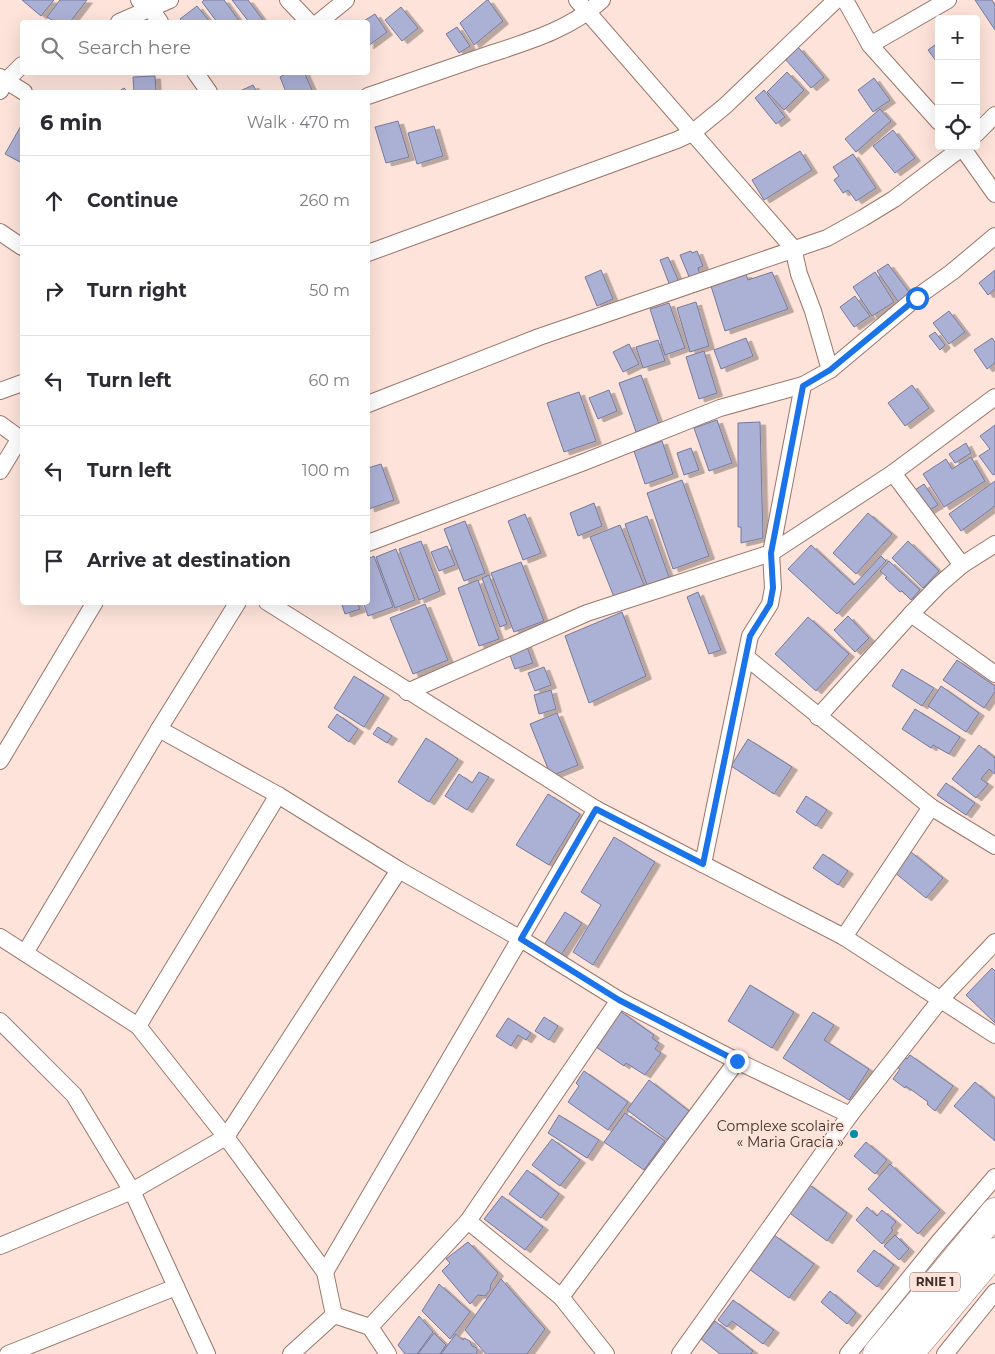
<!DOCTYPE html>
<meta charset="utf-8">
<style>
body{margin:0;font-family:Montserrat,sans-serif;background:#f2f2f3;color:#2b2b33}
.controls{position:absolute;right:15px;top:15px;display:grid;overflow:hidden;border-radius:5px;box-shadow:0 5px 20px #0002}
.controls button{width:45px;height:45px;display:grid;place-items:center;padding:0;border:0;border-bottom:1px solid #e1e1e2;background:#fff;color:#2b2b33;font:25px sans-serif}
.stop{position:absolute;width:15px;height:15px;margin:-11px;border:4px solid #1a73e8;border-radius:50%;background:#fff}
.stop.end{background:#1a73e8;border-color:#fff;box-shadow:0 1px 5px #0008}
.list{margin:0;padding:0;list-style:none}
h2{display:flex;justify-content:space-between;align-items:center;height:65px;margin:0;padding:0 20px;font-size:21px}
h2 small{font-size:16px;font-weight:400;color:#7c7c81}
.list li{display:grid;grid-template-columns:32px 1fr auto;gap:15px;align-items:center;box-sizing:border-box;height:90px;padding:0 20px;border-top:1px solid #e1e1e2}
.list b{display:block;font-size:19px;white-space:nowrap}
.list em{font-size:16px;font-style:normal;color:#7c7c81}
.icon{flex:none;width:28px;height:28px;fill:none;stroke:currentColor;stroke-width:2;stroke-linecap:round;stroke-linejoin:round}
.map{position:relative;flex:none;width:995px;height:1354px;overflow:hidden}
.search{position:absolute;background:#fff;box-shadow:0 5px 20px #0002;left:20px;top:20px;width:350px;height:55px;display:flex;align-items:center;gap:12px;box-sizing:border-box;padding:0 18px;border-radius:5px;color:#7c7c81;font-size:19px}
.panel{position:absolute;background:#fff;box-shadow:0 5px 20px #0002;left:20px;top:90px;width:350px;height:515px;border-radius:5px}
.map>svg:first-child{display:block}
.building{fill:#abb0d5;stroke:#767a9d;filter:url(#shadow)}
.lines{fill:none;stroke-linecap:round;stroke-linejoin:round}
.street-casing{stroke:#9c7568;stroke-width:18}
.highway-casing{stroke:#9c7568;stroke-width:29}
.street{stroke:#fff;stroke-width:16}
.highway{stroke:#fff;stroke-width:28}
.route{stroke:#1a73e8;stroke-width:6}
.poi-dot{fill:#008dab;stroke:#fde3da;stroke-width:2}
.labels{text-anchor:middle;stroke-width:4;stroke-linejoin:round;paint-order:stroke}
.shield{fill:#fde3da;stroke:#79665f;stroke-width:1}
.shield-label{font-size:12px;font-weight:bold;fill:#41302a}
.poi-label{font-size:14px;fill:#41302a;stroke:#fde3da;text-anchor:end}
</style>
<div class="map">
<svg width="995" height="1354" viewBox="0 0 995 1354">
<defs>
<filter id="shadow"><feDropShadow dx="5.5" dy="3" stdDeviation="0" flood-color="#0004"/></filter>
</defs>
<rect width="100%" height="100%" fill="#fde3da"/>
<g class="building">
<polygon points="22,0 54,0 41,16"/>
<polygon points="60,0 87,0 70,22 55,22 47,17"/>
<polygon points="204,0 224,0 240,22 217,22 202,2"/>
<polygon points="232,0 248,0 263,20 260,22 249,22"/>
<polygon points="487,0 488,0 503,21 474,45 460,23"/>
<polygon points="975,0 992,0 995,5 995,30"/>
<polygon points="197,6 210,22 183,22 180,19"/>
<polygon points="401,7 418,28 402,41 385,20"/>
<polygon points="375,14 387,32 368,46 368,22 362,22"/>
<polygon points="457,27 470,46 459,53 446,34"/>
<polygon points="939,42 939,65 928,50"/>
<polygon points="798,47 824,77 811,88 785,59"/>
<polygon points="289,72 304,72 313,92 286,92 280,77"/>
<polygon points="787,72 804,90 784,110 767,92"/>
<polygon points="155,76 156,92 134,92 133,77"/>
<polygon points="874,78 890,100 873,112 858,90"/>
<polygon points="253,85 257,92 238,92"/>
<polygon points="124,88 128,92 118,92"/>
<polygon points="764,90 785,117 776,124 755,98"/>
<polygon points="880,109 891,121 856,152 845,139"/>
<polygon points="398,121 409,157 386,163 375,127"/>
<polygon points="22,124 22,163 5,154"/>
<polygon points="434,126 443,156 417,164 408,133"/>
<polygon points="893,130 915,158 895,173 873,146"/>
<polygon points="800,151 812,170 764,200 752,180"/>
<polygon points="853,154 876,188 856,201 848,190 843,193 834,180 839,176 833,167"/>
<polygon points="691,251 692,253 697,251 703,266 698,268 700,275 690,279 680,255"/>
<polygon points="668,257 679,282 670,286 660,260"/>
<polygon points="888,264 912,296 899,303 877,271"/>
<polygon points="601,270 613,299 597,306 585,277"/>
<polygon points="995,270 995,289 988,295 979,283"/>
<polygon points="772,272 788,309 725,331 711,286 746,274 748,280"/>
<polygon points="875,272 894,302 872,316 853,287"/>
<polygon points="855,296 870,316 854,327 840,307"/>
<polygon points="696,302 709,346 690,352 677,308"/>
<polygon points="669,303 685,348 665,355 650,309"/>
<polygon points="949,311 965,332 949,344 933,323"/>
<polygon points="935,332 945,345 940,350 929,336"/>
<polygon points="746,338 753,356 721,369 714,350"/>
<polygon points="992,338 995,342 995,363 987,369 974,350"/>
<polygon points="658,340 665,361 643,368 636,347"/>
<polygon points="629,344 639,364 623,372 613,352"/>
<polygon points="704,351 717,393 699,399 686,357"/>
<polygon points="641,375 659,424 636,432 619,383"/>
<polygon points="912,385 929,408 905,426 888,403"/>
<polygon points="609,390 617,411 598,419 589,398"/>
<polygon points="579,392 596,441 564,452 547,403"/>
<polygon points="717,420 732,463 709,471 694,428"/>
<polygon points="760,422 763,538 741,543 741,527 738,527 738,423"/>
<polygon points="995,425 995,474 993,475 979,456 990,449 980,436"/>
<polygon points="662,441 673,474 645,484 634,451"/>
<polygon points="966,443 971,453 955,463 949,454"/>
<polygon points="691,448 699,470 684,475 677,453"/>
<polygon points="971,457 985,481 944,507 923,474 946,459 952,469"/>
<polygon points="381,464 394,500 369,509 368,504 368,468"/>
<polygon points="682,480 709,556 673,569 647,493"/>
<polygon points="995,481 995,506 961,531 949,514"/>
<polygon points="924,484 938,505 928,511 915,490"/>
<polygon points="594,503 602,526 578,536 570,513"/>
<polygon points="868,513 892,534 856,574 833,553"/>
<polygon points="525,514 541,553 523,560 508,521"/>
<polygon points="647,516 669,577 647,585 625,524"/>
<polygon points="465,521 485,573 464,581 444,529"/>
<polygon points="620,525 644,585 614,597 590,537"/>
<polygon points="421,541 440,591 419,600 399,549"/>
<polygon points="908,541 939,571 923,588 892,558"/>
<polygon points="811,545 854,585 881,556 886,561 837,614 788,569"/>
<polygon points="447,546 455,565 439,571 431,552"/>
<polygon points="396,549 415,600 395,608 376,557"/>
<polygon points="374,556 393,607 368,616 363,602 368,602 368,576 369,576 368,559"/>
<polygon points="889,561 920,590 911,600 902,591 900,592 885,578 887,577 880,571"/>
<polygon points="521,562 544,621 514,632 491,573"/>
<polygon points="489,575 507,624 500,627 482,578"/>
<polygon points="478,580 499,639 479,646 458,588"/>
<polygon points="698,592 721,650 709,654 687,597"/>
<polygon points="341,602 357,602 360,609 345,614"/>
<polygon points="425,604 448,660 413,674 390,618"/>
<polygon points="622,612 646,676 589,703 565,636"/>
<polygon points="848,616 869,638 855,652 834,630"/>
<polygon points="808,617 849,654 816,691 775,654"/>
<polygon points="526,644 533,663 515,669 508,650"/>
<polygon points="957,660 995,686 995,692 984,708 943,680"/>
<polygon points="544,667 551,685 535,691 528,673"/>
<polygon points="902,669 934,688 922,706 892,686"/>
<polygon points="354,676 384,695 364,727 334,708"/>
<polygon points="941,686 979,713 966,732 928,706"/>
<polygon points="551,690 556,709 539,714 534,695"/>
<polygon points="915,709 960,737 949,754 933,745 931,748 902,729"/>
<polygon points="557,713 578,765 551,776 530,724"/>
<polygon points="337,714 358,729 349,742 328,727"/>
<polygon points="378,727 392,736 387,743 373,734"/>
<polygon points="426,738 458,759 429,802 398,782"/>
<polygon points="748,739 792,767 774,794 731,766"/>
<polygon points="979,745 995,758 995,774 989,769 981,779 988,784 976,798 952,779"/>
<polygon points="479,772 489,777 467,810 445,796 459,774 472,783"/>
<polygon points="946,783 975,803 966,815 937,795"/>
<polygon points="548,794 580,814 549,865 516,845"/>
<polygon points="806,796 827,810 816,826 796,812"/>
<polygon points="614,837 655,862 593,965 573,952 601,905 581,892"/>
<polygon points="911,852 943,878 926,898 894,872"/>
<polygon points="823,854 848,871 838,885 813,868"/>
<polygon points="565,912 582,923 561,955 544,945"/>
<polygon points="992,968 995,971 995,1023 966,995"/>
<polygon points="750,985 794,1012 772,1048 728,1021"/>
<polygon points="620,1011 654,1035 652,1038 659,1043 655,1049 661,1053 645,1075 626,1063 624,1066 596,1047"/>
<polygon points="813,1012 834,1025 824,1040 869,1069 849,1100 783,1058"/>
<polygon points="544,1017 558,1026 549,1040 535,1031"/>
<polygon points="508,1018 531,1033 526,1040 518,1035 511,1046 496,1036"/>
<polygon points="902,1055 907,1059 910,1055 953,1086 935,1111 927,1104 928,1102 906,1086 905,1088 893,1079 900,1069 895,1066"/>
<polygon points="584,1071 628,1102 608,1130 568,1102 579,1086 576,1083"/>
<polygon points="649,1080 689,1111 667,1140 627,1110"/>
<polygon points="975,1082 995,1099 995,1141 954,1106"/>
<polygon points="625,1113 665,1141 644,1170 604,1142"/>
<polygon points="559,1115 599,1140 587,1158 548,1133"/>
<polygon points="552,1139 580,1160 560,1186 532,1165"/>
<polygon points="866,1142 887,1160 875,1174 854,1156"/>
<polygon points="890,1164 940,1210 918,1234 868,1189"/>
<polygon points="527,1170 559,1194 541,1218 509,1194"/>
<polygon points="807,1183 847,1213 827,1241 787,1211"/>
<polygon points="502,1196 543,1227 525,1250 484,1219"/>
<polygon points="867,1207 877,1216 882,1210 896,1222 891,1228 893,1230 882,1244 856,1220"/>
<polygon points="774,1235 814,1264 789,1298 749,1269"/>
<polygon points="895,1235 909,1249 899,1260 884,1246"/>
<polygon points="468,1242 498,1273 491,1284 490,1290 485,1296 478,1295 470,1304 442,1271 450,1263 446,1259"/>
<polygon points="874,1250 894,1265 877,1287 857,1271"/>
<polygon points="501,1279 545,1329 527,1354 486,1354 465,1330"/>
<polygon points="439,1284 470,1312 450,1339 422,1311"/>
<polygon points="830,1291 856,1313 847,1324 821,1302"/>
<polygon points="733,1300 774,1330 763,1344 732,1321 727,1327 718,1320"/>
<polygon points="419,1316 433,1332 417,1354 405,1354 398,1345"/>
<polygon points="715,1321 753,1351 750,1354 720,1354 701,1339"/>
<polygon points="434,1333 446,1345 440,1354 418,1354"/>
<polygon points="456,1334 463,1340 464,1338 470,1341 472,1346 477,1348 477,1354 441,1354"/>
</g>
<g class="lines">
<g class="street-casing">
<g id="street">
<polyline points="139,0 150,8 160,22"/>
<polyline points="288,0 309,22"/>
<polyline points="577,0 793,248 799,274 813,311 830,370"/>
<polyline points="845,0 870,45 939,122"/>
<polyline points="119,22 170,0"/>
<polyline points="319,22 346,0"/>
<polyline points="870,45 948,0"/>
<polyline points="195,72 209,92"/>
<polyline points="0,77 24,92"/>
<polyline points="0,91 6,81 22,65"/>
<path d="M368 96C405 83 443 70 481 57 523 43 569 31 602 0"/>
<polyline points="976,134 995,115"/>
<polyline points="961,146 995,194"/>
<polyline points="0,232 22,247"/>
<polyline points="368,253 677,140 692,133 725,106 836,0"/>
<polyline points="0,391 22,383"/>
<polyline points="368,404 539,337 827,238 863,218 894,199 964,146"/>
<polyline points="0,424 22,440"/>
<polyline points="0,471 20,438"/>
<polyline points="893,473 962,565"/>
<polyline points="368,543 584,462 720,408 803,385 830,370 917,297 952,272 995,236"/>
<polyline points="267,602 596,809 844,937 995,1035"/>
<polyline points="911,614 995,674"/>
<polyline points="746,657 931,807 995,846"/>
<polyline points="407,692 587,613 771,553 893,473 995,397"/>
<polyline points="818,717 911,614 939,585 962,565 995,544"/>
<polyline points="159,729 278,795 399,870 521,939 619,1000 737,1061 850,1115"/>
<polyline points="0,761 95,602"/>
<polyline points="703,864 750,636 770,604 773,588 771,553 803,385"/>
<polyline points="0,937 138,1026 226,1137 325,1272 334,1315"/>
<polyline points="844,937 931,807"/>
<polyline points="25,953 159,729 238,602"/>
<polyline points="0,1021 74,1095 132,1191 207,1354"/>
<polyline points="138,1026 278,795"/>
<polyline points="468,1221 561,1297 606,1354"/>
<polyline points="0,1246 132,1191 226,1137 399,870"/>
<polyline points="325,1272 596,809"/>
<polyline points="561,1297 737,1061"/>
<polyline points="334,1315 370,1327 388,1354"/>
<polyline points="370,1327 468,1221 619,1000"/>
<polyline points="8,1354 176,1287"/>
<polyline points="291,1354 334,1315"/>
<polyline points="680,1354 850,1115 941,999 995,942"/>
<polyline points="848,1354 938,1243 995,1177"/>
<polyline points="945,1354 995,1292"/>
</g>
</g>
<g class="highway-casing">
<g id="highway">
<polyline points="877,1354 995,1212"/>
<polyline points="909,1354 995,1252"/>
</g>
</g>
<use href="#street" class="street"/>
<use href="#highway" class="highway"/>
</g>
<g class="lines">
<polyline class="route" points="737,1061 619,1000 521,939 596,809 703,864 750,636 770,604 773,588 771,553 803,386 830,370 917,298"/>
</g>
<circle class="poi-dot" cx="854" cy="1134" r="5"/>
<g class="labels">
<rect class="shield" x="910" y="1272.5" width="50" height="19" rx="4"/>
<g class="shield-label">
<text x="935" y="1286">RNIE 1</text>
</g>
<g class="poi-label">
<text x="844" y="1131">Complexe scolaire<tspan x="844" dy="16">« Maria Gracia »</tspan></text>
</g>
</g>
</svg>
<div class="controls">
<button>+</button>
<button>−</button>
<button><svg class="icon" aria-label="locate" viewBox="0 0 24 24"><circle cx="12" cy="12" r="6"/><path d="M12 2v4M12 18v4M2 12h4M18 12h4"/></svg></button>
</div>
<div class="stop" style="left:917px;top:298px"></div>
<div class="stop end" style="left:737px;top:1061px"></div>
<div class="search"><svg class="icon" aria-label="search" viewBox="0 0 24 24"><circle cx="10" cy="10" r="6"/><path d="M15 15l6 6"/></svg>Search here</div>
<section class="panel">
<h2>6 min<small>Walk · 470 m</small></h2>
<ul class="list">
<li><svg class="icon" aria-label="ahead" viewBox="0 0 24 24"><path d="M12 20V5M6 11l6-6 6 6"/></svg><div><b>Continue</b></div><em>260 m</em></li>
<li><svg class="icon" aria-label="right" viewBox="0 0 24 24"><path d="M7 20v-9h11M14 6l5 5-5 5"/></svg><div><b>Turn right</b></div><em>50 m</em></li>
<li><svg class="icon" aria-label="left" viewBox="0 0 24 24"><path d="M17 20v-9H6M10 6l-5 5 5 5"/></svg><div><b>Turn left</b></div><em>60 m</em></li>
<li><svg class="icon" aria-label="left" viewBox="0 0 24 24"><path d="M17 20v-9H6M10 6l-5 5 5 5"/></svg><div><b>Turn left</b></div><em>100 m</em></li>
<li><svg class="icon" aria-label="arrive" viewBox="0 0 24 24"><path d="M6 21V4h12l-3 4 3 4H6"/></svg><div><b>Arrive at destination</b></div></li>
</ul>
</section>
</div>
